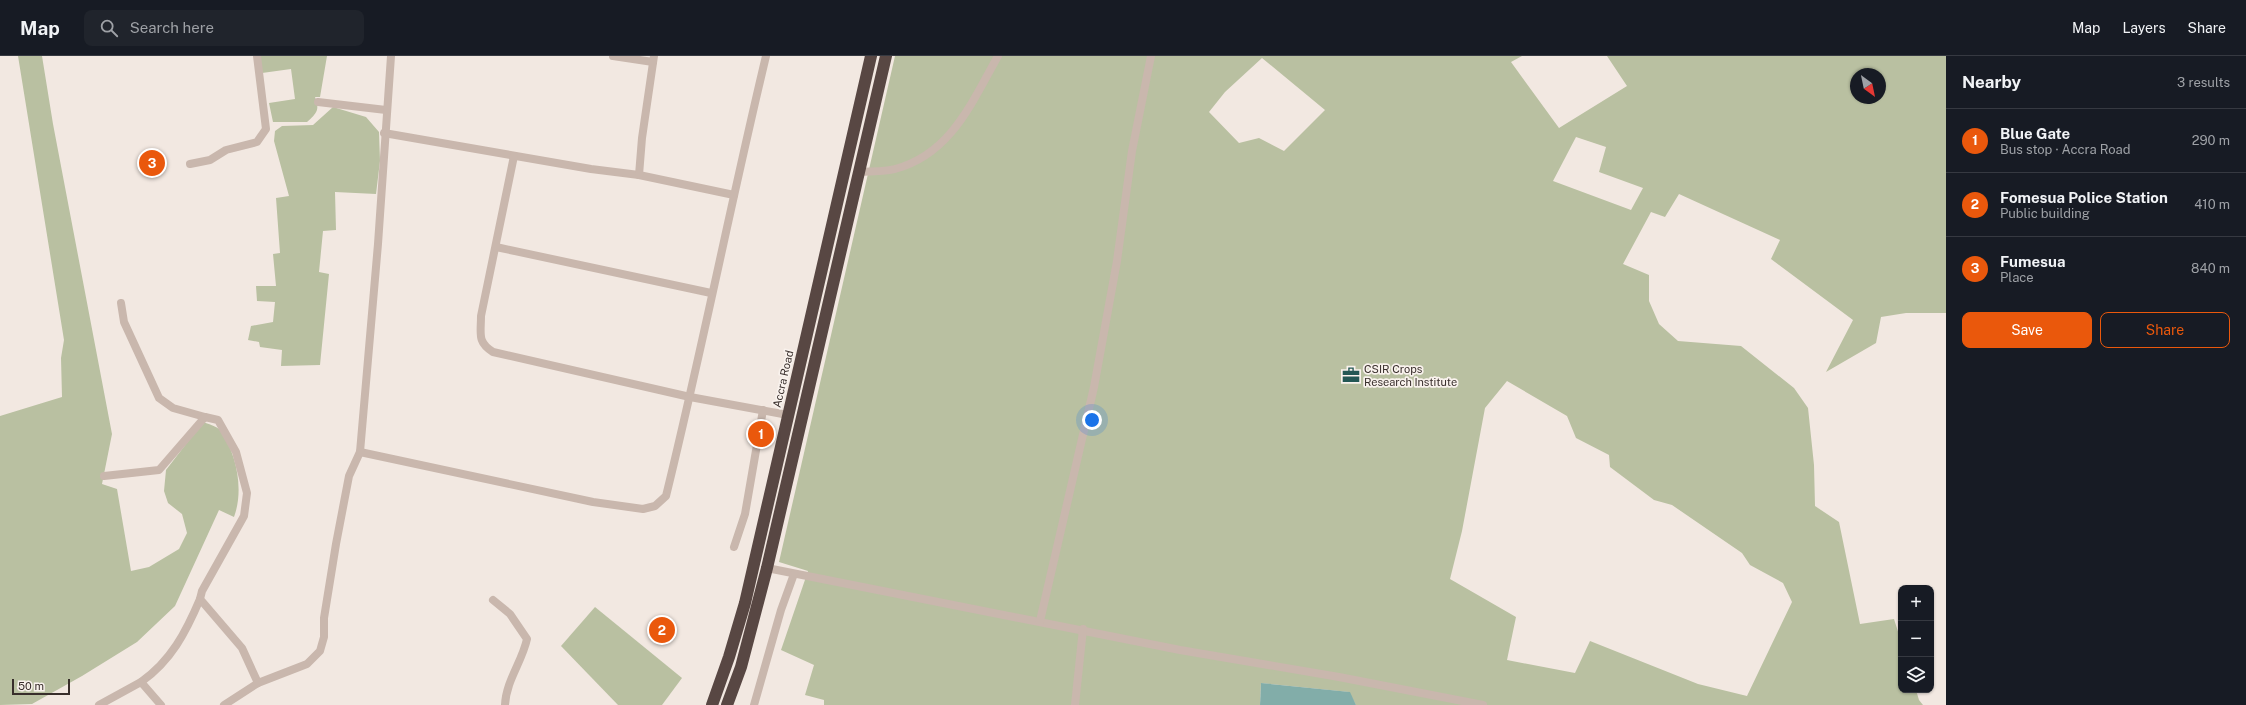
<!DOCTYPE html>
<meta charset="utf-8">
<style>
body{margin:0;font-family:"Public Sans",sans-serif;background:#20242c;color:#f1f3f6}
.controls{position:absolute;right:12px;bottom:12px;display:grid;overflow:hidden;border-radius:8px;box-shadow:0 1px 3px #0004}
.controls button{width:36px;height:36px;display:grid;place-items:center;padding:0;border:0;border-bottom:1px solid #363941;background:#171b24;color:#f1f3f6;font:20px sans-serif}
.compass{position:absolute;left:1850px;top:12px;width:36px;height:36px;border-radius:50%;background:#171b24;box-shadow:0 1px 3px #0004;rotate:147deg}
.scale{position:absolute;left:12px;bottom:10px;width:58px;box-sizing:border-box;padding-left:4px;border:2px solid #382e2b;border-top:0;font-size:11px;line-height:14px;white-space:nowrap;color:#382e2b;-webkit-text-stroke:3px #f9f2ed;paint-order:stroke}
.you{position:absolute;left:1092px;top:364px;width:14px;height:14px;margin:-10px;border:3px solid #fff;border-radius:50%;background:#1a73e8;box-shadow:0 0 0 6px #1a73e833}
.badge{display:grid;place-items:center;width:26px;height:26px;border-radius:50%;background:#ea580c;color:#fff;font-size:13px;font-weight:700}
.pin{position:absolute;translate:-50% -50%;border:2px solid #fff;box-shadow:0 1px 4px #0006}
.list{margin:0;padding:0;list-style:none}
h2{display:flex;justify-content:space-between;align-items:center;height:52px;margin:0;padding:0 16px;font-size:17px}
h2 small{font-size:13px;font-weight:400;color:#9ea1a6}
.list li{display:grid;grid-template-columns:26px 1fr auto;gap:12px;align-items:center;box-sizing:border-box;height:64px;padding:0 16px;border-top:1px solid #363941}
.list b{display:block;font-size:15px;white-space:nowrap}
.list p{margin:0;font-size:13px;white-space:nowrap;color:#9ea1a6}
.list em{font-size:13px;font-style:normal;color:#9ea1a6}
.actions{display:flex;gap:8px;padding:12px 16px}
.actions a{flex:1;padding:9px 0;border:1px solid #ea580c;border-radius:8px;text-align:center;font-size:14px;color:#ea580c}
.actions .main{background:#ea580c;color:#fff}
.icon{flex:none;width:22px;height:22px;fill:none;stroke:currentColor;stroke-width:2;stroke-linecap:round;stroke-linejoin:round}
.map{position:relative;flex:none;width:1946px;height:649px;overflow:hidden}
header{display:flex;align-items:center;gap:24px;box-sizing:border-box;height:56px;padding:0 20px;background:#171b24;border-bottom:1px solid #363941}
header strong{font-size:19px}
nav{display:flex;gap:22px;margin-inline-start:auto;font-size:14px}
.search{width:280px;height:36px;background:#20242c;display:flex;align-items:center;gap:10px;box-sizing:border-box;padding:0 14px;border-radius:8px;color:#9ea1a6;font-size:15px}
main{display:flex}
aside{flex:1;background:#171b24}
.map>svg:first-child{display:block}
.green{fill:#b9c0a1;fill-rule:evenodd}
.water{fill:#82ada9}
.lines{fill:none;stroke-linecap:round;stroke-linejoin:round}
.street{stroke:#c9b7ad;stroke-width:8}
.highway{stroke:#584743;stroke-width:12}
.labels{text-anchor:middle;stroke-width:3.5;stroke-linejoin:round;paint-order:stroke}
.poi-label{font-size:11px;fill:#382e2b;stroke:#f9f2ed;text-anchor:start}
.street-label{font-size:11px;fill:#382e2b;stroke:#f9f2ed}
</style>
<header>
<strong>Map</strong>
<div class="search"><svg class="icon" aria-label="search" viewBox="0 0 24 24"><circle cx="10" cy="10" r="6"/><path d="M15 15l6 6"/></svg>Search here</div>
<nav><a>Map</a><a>Layers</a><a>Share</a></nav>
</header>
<main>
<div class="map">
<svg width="1946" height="649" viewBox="0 0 1946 649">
<rect width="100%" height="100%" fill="#f2e8e1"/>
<g class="green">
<path d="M18 0H42L53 68 112 378 102 428 117 433 131 515 149 511 179 493 187 477 182 458 168 447 164 435 166 414 203 366C208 368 216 370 220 374 237 398 244 434 234 461L219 454 175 550 137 586 82 620 32 648 0 649V360L62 341 61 302 64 284Z"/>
<path d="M259 0H327L320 41H315C320 54 317 57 307 66H273L269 47 295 43 291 13 262 17Z"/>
<path d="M895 0H1522L1511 6 1559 72 1627 30 1607 0H1946V257H1906L1881 261 1876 287 1826 316 1853 264 1771 203 1780 184 1679 138 1665 161 1651 156 1623 208 1649 219V245L1659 268 1678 285 1741 290 1794 332 1808 352 1814 409 1815 450 1839 466 1860 568 1894 563 1901 585V634H1916L1919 644 1923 649H1356L1349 636 1261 627 1260 649H824V644L805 639 814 609 781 594 808 515 779 506ZM1262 2 1325 54 1284 95 1259 82 1239 87 1209 56 1225 36ZM1856 18H1880V42H1856ZM1576 81 1606 91 1599 116 1643 132 1631 154 1553 125ZM1507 325 1567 360 1576 382 1609 399 1610 411 1654 444 1672 449 1742 497 1750 509 1783 527 1792 546 1747 640 1698 628 1590 585 1575 617 1507 604 1516 561 1450 523 1462 475 1485 352Z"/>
<polygon points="333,51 366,61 379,76 380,105 376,138 335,136 336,174 323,175 319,216 329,218 320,309 281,310 282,294 260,291 259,286 248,284 251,270 273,266 275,246 257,245 256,230 276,230 273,198 280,197 276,142 289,140 274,85 275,75 282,70 313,69"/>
<polygon points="595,551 682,622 662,649 618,649 561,590"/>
</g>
<polygon class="water" points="1261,627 1350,636 1356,649 1260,649"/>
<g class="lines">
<g class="street">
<polyline points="613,0 653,6"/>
<polyline points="318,46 386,54"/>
<polyline points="384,77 591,113 639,119 734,139"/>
<path d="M514 100 481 260C481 278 477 286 493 296L690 341 788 359"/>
<polyline points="190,108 210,104 226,94 257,86 266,73 257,0"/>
<path d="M859 116C870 115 884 116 895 113 951 98 972 46 998 0"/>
<polyline points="639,119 642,82 654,0"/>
<polyline points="496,191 711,237"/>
<polyline points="121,247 124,266 159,342 173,352 205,361"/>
<path d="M360 396 593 446 643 453 655 450 666 440C702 294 731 146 766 0"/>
<polyline points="104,420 159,414 205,361 218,364 236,396 247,437 244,460 202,535 200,543 242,592 258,627"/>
<polyline points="734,491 745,458 763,354"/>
<polyline points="767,512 1180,594 1339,621 1483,649"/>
<path d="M493 544 510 558 527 583C522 606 506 625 505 649"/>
<polyline points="1040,565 1094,331 1117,205 1132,95 1151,0"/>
<path d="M141 626C171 605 186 576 200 543"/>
<polyline points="99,649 141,626 161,649"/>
<polyline points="224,649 258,627 307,608 320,595 324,581 324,562 336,488 349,420 360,396 378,188 391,0"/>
<polyline points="754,649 781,554 794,518"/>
<polyline points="1075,649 1083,573"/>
</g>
<g class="highway">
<polyline points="712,649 729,601 745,547 871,0"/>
<polyline points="727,649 741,611 767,512 886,0"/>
</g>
</g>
<defs>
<g id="office-bare" transform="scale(1.38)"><path d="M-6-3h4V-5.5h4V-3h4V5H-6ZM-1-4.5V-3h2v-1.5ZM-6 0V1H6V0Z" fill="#235754" stroke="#f9f2ed" stroke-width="2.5" paint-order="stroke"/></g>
</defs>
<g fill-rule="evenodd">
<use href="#office-bare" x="1351" y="319"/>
</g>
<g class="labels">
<g class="poi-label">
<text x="1364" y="317">CSIR Crops<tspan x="1364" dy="13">Research Institute</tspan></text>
</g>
<g class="street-label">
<text transform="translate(783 323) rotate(-77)" y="4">Accra Road</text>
</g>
</g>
</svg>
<div class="controls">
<button>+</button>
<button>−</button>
<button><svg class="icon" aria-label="layers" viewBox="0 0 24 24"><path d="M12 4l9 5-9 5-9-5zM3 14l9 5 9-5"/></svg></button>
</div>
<svg class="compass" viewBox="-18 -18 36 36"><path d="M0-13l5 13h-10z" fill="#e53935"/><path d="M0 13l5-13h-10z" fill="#9ea1a6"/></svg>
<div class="scale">50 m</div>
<div class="you"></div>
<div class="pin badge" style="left:761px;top:378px">1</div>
<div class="pin badge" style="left:662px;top:574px">2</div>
<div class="pin badge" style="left:152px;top:107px">3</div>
</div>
<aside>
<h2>Nearby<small>3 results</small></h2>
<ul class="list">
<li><span class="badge">1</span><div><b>Blue Gate</b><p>Bus stop · Accra Road</p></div><em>290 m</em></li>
<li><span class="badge">2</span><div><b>Fomesua Police Station</b><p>Public building</p></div><em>410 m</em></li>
<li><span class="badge">3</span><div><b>Fumesua</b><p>Place</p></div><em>840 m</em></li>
</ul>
<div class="actions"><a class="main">Save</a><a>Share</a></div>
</aside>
</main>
